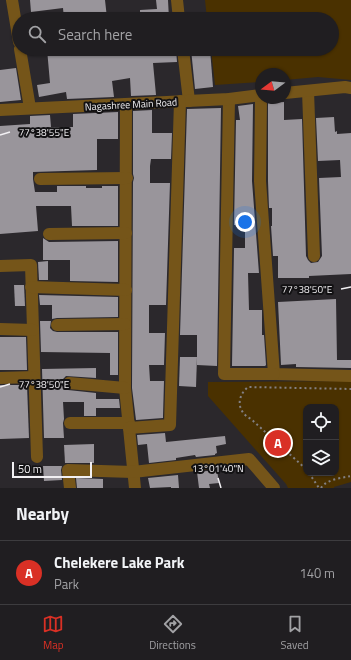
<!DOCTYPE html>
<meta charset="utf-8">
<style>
body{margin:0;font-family:"Titillium Web",sans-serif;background:#2d2b2e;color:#f1f3f6}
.controls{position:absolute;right:12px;bottom:12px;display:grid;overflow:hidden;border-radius:8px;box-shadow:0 1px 3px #0004}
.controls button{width:36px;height:36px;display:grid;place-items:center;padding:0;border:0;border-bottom:1px solid #3d3c3f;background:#201e21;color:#f1f3f6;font:20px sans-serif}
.compass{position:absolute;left:255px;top:68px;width:36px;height:36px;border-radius:50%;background:#201e21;box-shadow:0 1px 3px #0004;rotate:254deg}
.scale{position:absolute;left:12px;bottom:10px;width:80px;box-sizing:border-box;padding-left:4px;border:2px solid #f2f0f3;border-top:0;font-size:11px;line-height:14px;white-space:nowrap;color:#f2f0f3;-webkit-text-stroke:3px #121113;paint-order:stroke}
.you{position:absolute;left:245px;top:222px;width:14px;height:14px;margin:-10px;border:3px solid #fff;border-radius:50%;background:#1a73e8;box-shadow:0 0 0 6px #1a73e833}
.badge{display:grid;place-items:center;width:26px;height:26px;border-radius:50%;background:#d93025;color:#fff;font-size:13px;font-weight:700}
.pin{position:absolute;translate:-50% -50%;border:2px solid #fff;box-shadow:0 1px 4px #0006}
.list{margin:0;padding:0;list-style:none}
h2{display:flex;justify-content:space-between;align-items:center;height:52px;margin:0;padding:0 16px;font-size:17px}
h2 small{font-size:13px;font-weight:400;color:#a2a2a5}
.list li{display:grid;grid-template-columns:26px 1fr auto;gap:12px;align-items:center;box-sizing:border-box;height:64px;padding:0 16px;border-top:1px solid #3d3c3f}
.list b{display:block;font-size:15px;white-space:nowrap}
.list p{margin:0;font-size:13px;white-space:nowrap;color:#a2a2a5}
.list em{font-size:13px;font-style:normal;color:#a2a2a5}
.icon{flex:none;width:22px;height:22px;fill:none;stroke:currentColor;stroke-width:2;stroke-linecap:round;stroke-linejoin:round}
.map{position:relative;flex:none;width:351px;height:488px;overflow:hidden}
.search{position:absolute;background:#201e21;box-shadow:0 1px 3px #0004;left:12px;right:12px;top:12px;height:44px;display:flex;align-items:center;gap:10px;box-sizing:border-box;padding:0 14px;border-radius:22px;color:#a2a2a5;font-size:15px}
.sheet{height:116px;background:#201e21}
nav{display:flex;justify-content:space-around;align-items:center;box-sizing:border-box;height:56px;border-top:1px solid #3d3c3f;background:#201e21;font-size:11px;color:#a2a2a5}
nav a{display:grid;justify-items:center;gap:2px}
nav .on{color:#d93025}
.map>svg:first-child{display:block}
.green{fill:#4a3100;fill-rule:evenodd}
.building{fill:#99959b}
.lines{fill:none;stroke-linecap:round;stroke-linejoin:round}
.path{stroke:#838084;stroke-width:2;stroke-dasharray:2 3;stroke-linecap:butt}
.minor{stroke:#755519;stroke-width:12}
.ticks{fill:none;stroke:#f2f0f3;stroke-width:1.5}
.labels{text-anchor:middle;stroke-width:4;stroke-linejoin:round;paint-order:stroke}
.street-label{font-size:10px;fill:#f2f0f3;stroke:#121113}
.ticks-label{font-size:10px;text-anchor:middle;fill:#f2f0f3;stroke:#121113;stroke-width:4;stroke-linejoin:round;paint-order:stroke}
</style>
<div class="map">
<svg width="351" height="488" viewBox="0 0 351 488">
<rect width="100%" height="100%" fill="#2b282c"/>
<g class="green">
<polygon points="205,0 351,0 351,80 318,77 285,80 285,74 261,74 261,82 215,85 211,49 332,49 332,19 207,19"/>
<path d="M351 381V482L334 487V488H288L286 484 208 396V382ZM306 407H336V473H306Z"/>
</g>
<g class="building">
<polygon points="30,0 105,0 107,18 88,19 88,17 64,19 63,8 31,12"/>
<polygon points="156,0 168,0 169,19 140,19 140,10 157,9"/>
<polygon points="47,49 176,49 177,62 153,63 156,95 131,96 130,78 112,81 114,97 67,99 66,92 39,97 37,85 50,83"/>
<polygon points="191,49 210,49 213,87 195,89"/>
<polygon points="16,68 21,100 0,102 0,70"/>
<polygon points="284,102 284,120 302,119 306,256 308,260 311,263 318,262 322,256 319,178 341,177 340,160 318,161 316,118 334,117 335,132 337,131 337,134 351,133 351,274 309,276 309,278 278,278 278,256 273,256 271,226 272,226 272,208 269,208 268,181 268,103"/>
<polygon points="253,104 252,181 259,273 248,273 249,310 262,310 262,335 264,335 266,365 265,366 232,366 234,248 245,248 245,225 234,225 236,120 240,120 238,106"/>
<polygon points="221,108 217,366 197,365 197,335 180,335 187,109"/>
<polygon points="152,110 152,133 172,133 171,159 151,159 150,166 150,183 170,183 166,305 149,305 149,333 165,333 164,365 149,365 150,381 164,381 163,416 163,418 136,420 132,388 133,182 134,178 133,174 133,111"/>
<polygon points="118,112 118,139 97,139 97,170 33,172 33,179 35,192 57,192 57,186 86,186 86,188 102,188 102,186 118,186 118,226 72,226 71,206 36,206 38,231 0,234 0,126 30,124 30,116 50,115 51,127 73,127 73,114"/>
<polygon points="43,238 49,242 118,241 118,282 70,281 70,260 43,260"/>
<polygon points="48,261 48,280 39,280 38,262"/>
<polygon points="14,285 24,285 25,306 15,306"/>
<polygon points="39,295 118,297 118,317 57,318 52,319 52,305 40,305"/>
<polygon points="336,299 337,360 351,360 351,368 296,367 296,364 281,365 278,302"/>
<polygon points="40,321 51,321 50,328 53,331 57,332 118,332 118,375 110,375 110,353 41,352"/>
<polygon points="0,337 26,337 27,370 0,370"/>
<polygon points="180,357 197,357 196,387 179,386"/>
<polygon points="96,368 96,378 66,376 63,379 62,386 68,390 96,393 96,399 119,399 120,408 96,408 96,416 84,416 84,402 63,402 64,419 63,423 64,438 44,438 42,369"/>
<polygon points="0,385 27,385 29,438 0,439"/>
<polygon points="165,433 166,442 225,436 226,444 216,446 217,453 215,454 215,455 196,457 195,455 176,458 176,460 149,463 147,444 138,445 137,435"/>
<polygon points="94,444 94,463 65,463 64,445"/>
<polygon points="43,466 62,466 61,470 62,480 44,481"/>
<polygon points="217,470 219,483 209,484 210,488 199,488 197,472"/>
<polygon points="178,475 179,488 171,488 171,487 150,488 148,478"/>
<polygon points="76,478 103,479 103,488 77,488"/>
</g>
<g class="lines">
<g class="path">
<path d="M306 469 251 419C237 412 236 397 248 387L351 389"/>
<polyline points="309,473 319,488"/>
<path d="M321 488C327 479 341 478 351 476"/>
</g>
<g class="minor">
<polyline points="12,0 19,42"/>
<polyline points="177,0 179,19"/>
<polyline points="20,49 30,108"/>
<polyline points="183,49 189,101"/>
<polyline points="308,91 314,256"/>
<polyline points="285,93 345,87 351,88"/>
<polyline points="261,98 260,181 274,374 351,376"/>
<polyline points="229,99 224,374 274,374"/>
<polyline points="126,104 125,388 135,488"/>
<polyline points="0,110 229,99 261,95"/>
<polyline points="40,179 127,178"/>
<polyline points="49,234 126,233"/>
<polyline points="0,266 31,265 37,457"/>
<polyline points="31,287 126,290"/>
<polyline points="57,325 125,324"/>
<polyline points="0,329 33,330"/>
<polyline points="0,378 34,377"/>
<polyline points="69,383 125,388"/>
<polyline points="70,423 129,423"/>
<polyline points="129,428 170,425 180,101"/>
<polyline points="70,488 68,470 133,472 249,459 274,488"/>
</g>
</g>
<path class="ticks" d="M0 135 10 132M341 289 351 287M0 387 10 384M218 478 221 488"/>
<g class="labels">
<g class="street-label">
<text transform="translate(131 104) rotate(-3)" y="4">Nagashree Main Road</text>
</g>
</g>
<g class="ticks-label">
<text x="44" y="136">77°38'55"E</text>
<text x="307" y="293">77°38'50"E</text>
<text x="44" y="388">77°38'50"E</text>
<text x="218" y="472">13°01'40"N</text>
</g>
</svg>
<div class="controls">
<button><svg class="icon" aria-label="locate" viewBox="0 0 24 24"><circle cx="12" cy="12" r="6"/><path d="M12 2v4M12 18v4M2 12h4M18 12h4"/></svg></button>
<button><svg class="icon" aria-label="layers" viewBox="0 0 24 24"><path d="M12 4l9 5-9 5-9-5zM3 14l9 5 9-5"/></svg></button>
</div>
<svg class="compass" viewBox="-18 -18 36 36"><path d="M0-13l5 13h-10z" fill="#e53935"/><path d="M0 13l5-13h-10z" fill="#a2a2a5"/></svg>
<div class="scale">50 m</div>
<div class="you"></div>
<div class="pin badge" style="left:278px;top:443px">A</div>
<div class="search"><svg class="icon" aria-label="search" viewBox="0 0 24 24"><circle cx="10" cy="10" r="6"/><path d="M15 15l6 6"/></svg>Search here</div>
</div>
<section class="sheet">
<h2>Nearby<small></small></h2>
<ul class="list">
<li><span class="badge">A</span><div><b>Chelekere Lake Park</b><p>Park</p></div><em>140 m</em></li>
</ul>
</section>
<nav>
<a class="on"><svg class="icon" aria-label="map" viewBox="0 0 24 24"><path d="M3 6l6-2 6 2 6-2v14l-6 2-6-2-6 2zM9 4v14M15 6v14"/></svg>Map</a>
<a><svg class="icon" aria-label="directions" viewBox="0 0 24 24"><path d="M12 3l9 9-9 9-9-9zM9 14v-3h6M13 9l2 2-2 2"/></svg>Directions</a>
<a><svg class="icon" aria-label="saved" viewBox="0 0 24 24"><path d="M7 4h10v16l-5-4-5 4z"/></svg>Saved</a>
</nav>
